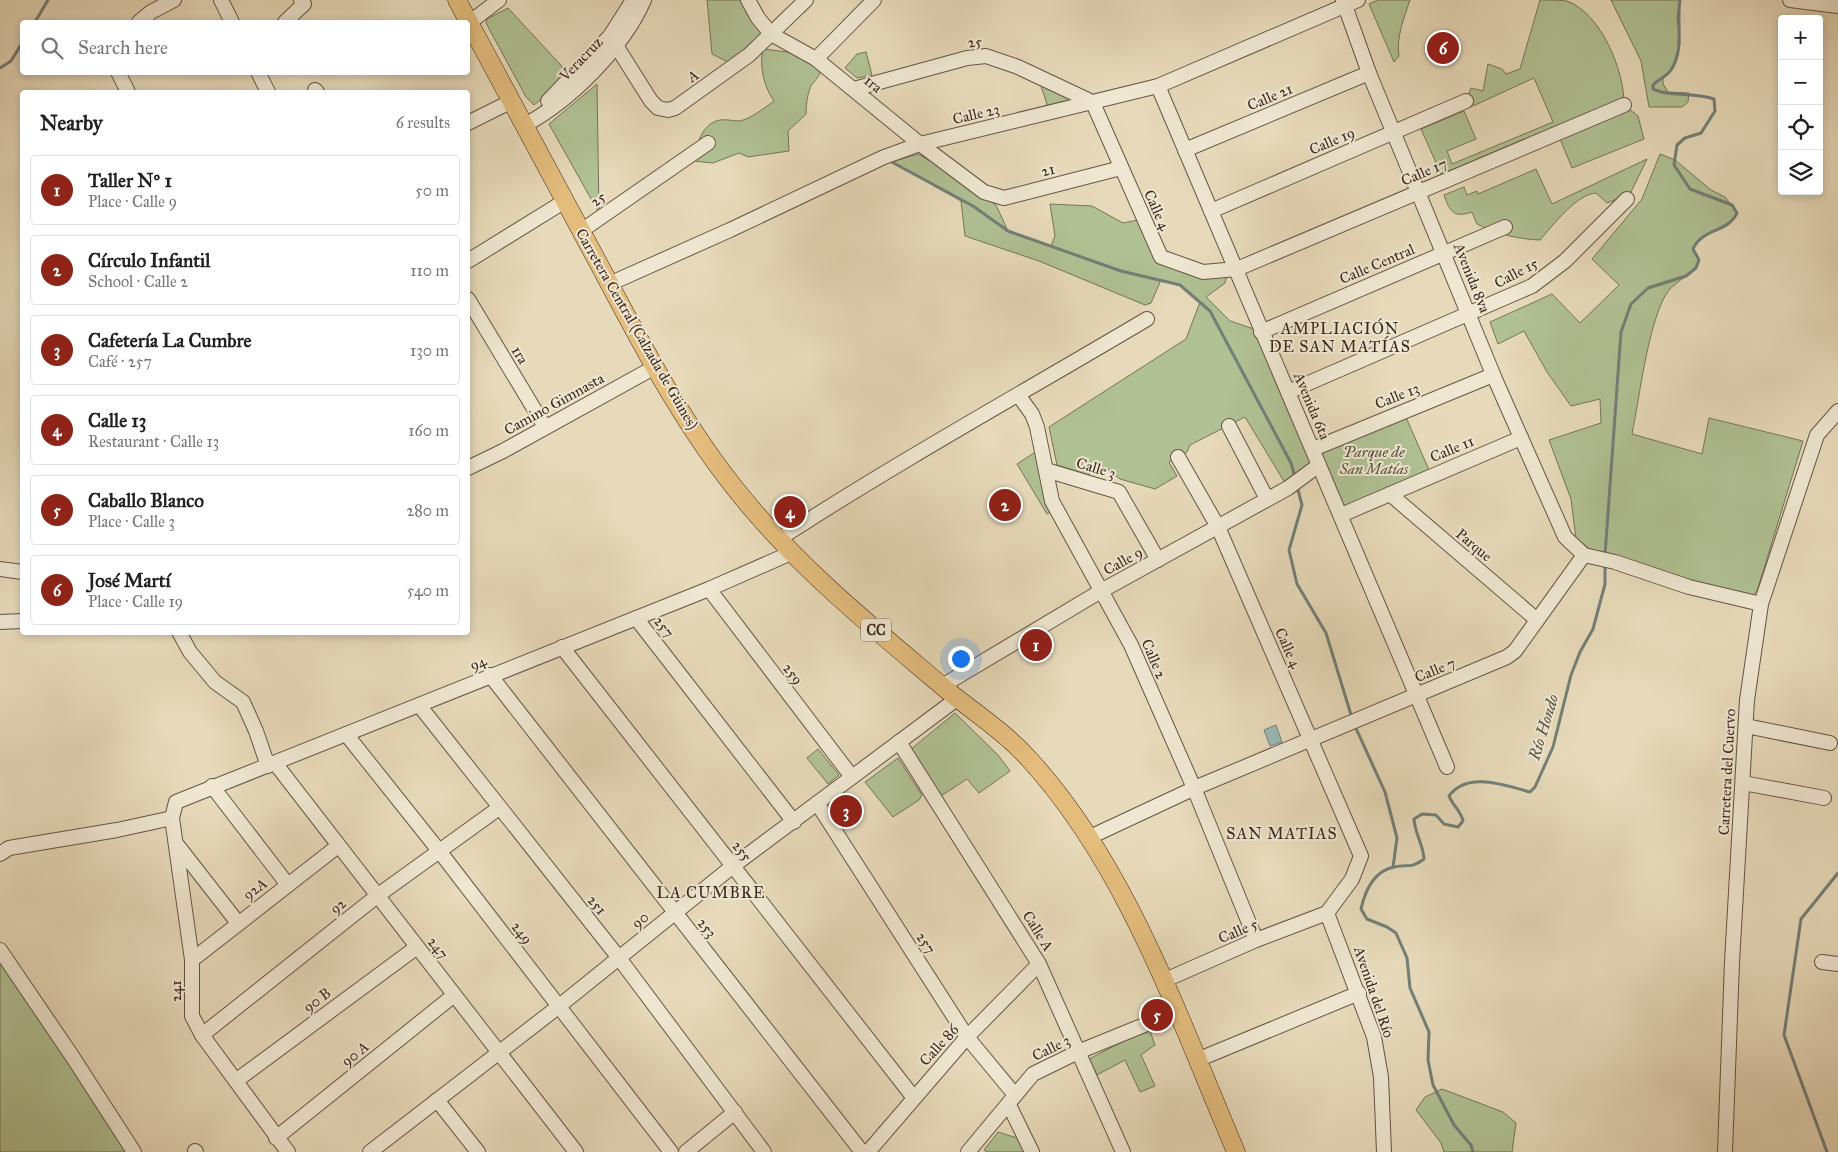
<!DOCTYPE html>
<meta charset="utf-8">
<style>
body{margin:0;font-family:"IM FELL Great Primer",serif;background:#f2f2f2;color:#222}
.controls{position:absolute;right:15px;top:15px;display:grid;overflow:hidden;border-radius:5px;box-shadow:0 2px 8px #0003}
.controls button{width:45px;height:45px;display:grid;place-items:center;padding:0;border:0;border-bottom:1px solid #e0e0e0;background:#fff;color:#222;font:25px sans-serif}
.you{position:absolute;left:960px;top:658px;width:18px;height:18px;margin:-12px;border:4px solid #fff;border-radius:50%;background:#1a73e8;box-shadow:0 0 0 8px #1a73e833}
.badge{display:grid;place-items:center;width:32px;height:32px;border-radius:50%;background:#8f2418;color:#fff;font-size:16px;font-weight:700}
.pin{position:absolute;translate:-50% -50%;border:2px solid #fff;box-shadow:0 1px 5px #0006}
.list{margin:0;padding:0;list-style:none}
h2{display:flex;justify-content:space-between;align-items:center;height:65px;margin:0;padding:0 20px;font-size:21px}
h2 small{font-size:16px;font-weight:400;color:#767676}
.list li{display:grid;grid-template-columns:32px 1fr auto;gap:15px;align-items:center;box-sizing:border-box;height:70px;margin:0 10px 10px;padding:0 10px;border:1px solid #e0e0e0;border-radius:5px}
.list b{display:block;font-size:19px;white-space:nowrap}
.list p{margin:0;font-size:16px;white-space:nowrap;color:#767676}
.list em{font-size:16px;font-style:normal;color:#767676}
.icon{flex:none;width:28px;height:28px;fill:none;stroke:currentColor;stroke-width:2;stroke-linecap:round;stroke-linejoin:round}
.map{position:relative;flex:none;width:1838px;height:1152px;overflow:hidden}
.search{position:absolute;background:#fff;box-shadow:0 2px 8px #0003;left:20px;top:20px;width:450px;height:55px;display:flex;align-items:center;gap:12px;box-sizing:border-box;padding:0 18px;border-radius:5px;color:#767676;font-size:19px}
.panel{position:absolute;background:#fff;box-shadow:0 2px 8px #0003;left:20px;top:90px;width:450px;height:545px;border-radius:5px}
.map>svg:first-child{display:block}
.green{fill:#b0c194;stroke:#767458}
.water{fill:#98bab6;stroke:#737f79}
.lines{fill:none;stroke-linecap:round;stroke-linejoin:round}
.stream{stroke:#737f79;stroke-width:3}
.minor-casing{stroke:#665444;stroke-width:16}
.major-casing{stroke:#3b271d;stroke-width:19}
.minor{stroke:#efe7d2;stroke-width:14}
.major{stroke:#e4bd7d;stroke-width:18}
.labels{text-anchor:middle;stroke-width:4;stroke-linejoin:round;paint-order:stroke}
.shield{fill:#efe7d2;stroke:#716153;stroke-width:1}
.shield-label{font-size:14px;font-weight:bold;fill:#3b271d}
.street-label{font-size:15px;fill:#3b271d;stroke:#efe7d2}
.park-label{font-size:15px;font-style:italic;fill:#584e3b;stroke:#efe7d2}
.neighbourhood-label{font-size:16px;letter-spacing:1px;fill:#3b271d;stroke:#efe7d2}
.water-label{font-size:16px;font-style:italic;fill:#524c43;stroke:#efe7d2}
</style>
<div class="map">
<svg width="1838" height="1152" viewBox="0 0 1838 1152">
<rect width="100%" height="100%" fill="#e7daba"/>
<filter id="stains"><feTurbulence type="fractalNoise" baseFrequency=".004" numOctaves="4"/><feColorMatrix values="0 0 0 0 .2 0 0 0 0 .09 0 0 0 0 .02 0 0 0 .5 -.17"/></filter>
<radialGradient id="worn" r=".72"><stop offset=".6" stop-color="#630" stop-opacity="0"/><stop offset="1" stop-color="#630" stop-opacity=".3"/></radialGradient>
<g class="green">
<polygon points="707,0 744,0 763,36 727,65 726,61 712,54"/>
<path d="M1378 0H1410C1404 18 1396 37 1399 56L1394 62 1369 4Z"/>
<path d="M1540 0C1548 0 1560 0 1567 1 1601 13 1625 72 1624 105L1638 116 1644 139 1572 168 1556 129 1442 176 1421 129 1464 111 1476 139 1447 151 1452 164 1553 122 1534 78 1473 106 1466 101 1471 88 1483 91 1488 64 1502 69 1506 74 1520 69Z"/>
<polygon points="1611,0 1680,0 1677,17 1680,43 1672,70 1663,79 1663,84 1668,92 1689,93 1688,102 1682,107 1649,107 1641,61"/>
<polygon points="508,8 570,75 534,105 526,97 486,23 487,19"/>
<path d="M763 49 796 53 820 70C820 78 813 81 810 88 807 97 806 105 806 114L788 131 789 151 748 157 739 153 713 163 693 161C696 146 702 123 720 120 726 119 733 121 739 121 751 119 764 108 774 101 764 87 759 66 763 49Z"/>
<polygon points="866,52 872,75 857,78 845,68 857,54"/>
<polygon points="1039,80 1078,99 1048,107"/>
<polygon points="597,84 599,213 549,124"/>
<polygon points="918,154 945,169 996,205 1008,231 1051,246 1055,236 1050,204 1092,206 1123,223 1138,220 1157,259 1227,275 1225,283 1206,297 1230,321 1257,330 1315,463 1285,483 1245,417 1190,445 1187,452 1169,462 1177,476 1155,489 1120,479 1096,461 1089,475 1057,465 1049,427 1186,339 1200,302 1180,285 1161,280 1151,303 1145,305 1039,261 965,236 961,201 892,162"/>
<path d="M1660 154 1675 160 1711 190 1725 197 1737 213C1728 233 1702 228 1693 249L1699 260C1693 276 1673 281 1665 296 1647 330 1640 395 1632 434L1702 454 1709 418 1803 441 1757 591 1750 598 1590 549 1576 539 1571 499 1549 440 1601 423 1600 399 1571 406 1547 372 1524 331 1498 344 1490 322 1552 294 1580 323 1619 285 1592 259 1642 199Z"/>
<path d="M1647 159 1630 194 1607 203 1596 193C1577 194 1553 225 1540 240 1517 239 1497 234 1477 224L1472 212C1454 218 1450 212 1444 195L1464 187 1467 195 1477 191 1478 194 1536 169 1552 204Z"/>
<polygon points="1405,415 1429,470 1343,507 1319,452"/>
<polygon points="1037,451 1052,511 1047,514 1017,464"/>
<polygon points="955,713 998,755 1010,771 979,793 967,779 941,796 910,750"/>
<polygon points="818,749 839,775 828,784 807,758"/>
<polygon points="898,758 922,795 919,800 893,817 865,782"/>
<polygon points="0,962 130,1152 0,1152"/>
<polygon points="1149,1028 1155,1045 1141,1055 1155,1086 1140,1092 1125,1060 1097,1075 1089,1059"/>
<polygon points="1442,1089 1503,1112 1516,1123 1512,1152 1444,1152 1441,1143 1416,1110 1425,1097"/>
<polygon points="998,1132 1017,1138 1025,1152 988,1152 984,1150"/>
</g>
<polygon class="water" points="1276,725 1282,742 1270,746 1264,730"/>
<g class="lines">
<g class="stream">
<polyline points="35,22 48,0"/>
<polyline points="0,68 11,61 22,43"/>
<polyline points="888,160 973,206 1008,231 1121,271 1180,285 1210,311 1291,463 1295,477"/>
<polyline points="1297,486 1302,505 1289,550 1297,584 1326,633 1352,718"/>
<path d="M1605 555 1621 332 1631 304 1648 288 1686 276 1696 268 1699 260 1693 249C1702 228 1728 233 1737 213L1732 205 1690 189 1674 165 1677 145 1685 138 1701 133 1715 111 1714 99C1695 92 1668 97 1653 89V85C1659 79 1666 77 1671 70 1685 49 1676 23 1680 0"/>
<polyline points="1354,724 1385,792 1397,838 1393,867"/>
<path d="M1473 1152 1471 1145 1454 1125 1433 1085 1428 1060 1429 1032 1410 988 1407 958 1396 933 1387 927 1367 919 1361 909C1365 891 1374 871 1394 867 1408 864 1411 869 1424 859 1423 844 1415 834 1414 819L1422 814 1436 815 1444 824 1458 827 1463 821C1461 811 1453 806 1449 796 1467 771 1504 785 1530 792L1535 787 1553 747 1571 675 1580 652 1593 629 1605 584V566"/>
<polyline points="1827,1152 1784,1035 1801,919 1838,873"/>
</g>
<g class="minor-casing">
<g id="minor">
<polyline points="221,0 232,22"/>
<polyline points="748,0 758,18 771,34 816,59 920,144 984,192 1004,198 1121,168"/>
<polyline points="1343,0 1369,73 1495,379 1565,537 1584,555"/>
<polyline points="1790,0 1838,6"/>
<polyline points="139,22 151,12 174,0"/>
<polyline points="285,22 304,4 301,0"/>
<polyline points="469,23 499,0"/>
<polyline points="610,36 651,101 658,108 668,110 675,108 749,55 806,0"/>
<polyline points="816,59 874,0"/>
<polyline points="118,72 128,92"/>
<polyline points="258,72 268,92"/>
<polyline points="1158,86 1447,767"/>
<polyline points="854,89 967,58 986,56 1018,67 1086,99 1093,103 1161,257 1203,272 1237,269 1624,105"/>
<polyline points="315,90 317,92"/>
<polyline points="548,101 610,36 633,0"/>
<polyline points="468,123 512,101"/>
<path d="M525 125C571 100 623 48 644 0"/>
<polyline points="1185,150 1369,73"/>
<polyline points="1211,211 1466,101"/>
<polyline points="581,231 708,143"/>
<polyline points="468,261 565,201"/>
<polyline points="609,284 730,230 884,157 920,144 1158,86 1358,0"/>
<polyline points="468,299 545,427"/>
<polyline points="1261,332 1505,227"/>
<polyline points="1288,392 1532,286 1565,261 1627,199"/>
<polyline points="1019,396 1032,414 1037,427 1052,501 1131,645 1194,788 1256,940"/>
<polyline points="1229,426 1267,499"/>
<polyline points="1313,449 1493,375"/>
<polyline points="1178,457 1218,527 1361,856 1352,879 1327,913"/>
<polyline points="468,468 503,451 655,367"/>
<polyline points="1046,470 1119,492 1158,560"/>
<polyline points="1390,494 1537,620"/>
<polyline points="1341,515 1521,438"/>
<path d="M779 539C899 461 1024 392 1147 319"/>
<polyline points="1584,555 1615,562 1689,587 1761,604"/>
<polyline points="0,569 22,572"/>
<polyline points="709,589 852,777"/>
<polyline points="636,618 794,822"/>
<polyline points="0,622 22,621"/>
<polyline points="179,632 190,652 215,682 243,702 256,731 268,766"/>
<polyline points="562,647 914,1098"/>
<polyline points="490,675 862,1152"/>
<polyline points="942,686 1101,591 1288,488 1319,465"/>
<polyline points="419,705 619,958 764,1152"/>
<polyline points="1746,726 1830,743"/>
<polyline points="346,734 440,852 671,1152"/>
<polyline points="899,742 1039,964 1123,1152"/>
<polyline points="275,763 576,1152"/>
<polyline points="1743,783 1824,798"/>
<polyline points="212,786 288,885"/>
<polyline points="817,803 967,1037 1015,1095"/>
<polyline points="1090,837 1197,787 1507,657 1515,651 1584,555"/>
<polyline points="178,846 238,923"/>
<polyline points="0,854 9,848 117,830 172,818"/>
<polyline points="1327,913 1374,1037 1381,1077 1384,1152"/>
<polyline points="0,950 72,1056 134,1152"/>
<polyline points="192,960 338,846"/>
<polyline points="1822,962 1838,964"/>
<polyline points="1163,981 1256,940 1327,913"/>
<polyline points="202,1035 377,896 499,808"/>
<polyline points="1197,1060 1359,993"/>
<polyline points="237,1080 417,947"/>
<polyline points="437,1100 478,1152"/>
<polyline points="1009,1105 1032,1152"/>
<polyline points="276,1138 453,996"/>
<polyline points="195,1151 196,1152"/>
<polyline points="288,1152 202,1035 192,1016 192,960 172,818 176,802 709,589 791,553"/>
<polyline points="370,1152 558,1007 733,866 958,698"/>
<polyline points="686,1152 735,1112"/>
<polyline points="868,1152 967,1037 1039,964"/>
<polyline points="968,1152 1033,1074 1078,1052 1176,1012"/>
<polyline points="1725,1152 1732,962 1747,700 1761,604 1817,435 1838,411"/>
</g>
</g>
<g class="major-casing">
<path id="major" d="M457 0C505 89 553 179 601 268 643 347 685 428 742 497 802 571 876 630 948 691 975 713 1006 733 1029 759 1128 867 1179 1019 1236 1152"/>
</g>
<use href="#minor" class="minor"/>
<use href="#major" class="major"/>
</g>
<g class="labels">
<rect class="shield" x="861" y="618.5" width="30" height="23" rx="4"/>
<g class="shield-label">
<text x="876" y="635">CC</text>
</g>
<g class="street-label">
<text transform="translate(975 42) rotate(-5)" y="5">25</text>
<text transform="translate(581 59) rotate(-46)" y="5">Veracruz</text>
<text transform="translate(693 76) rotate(-34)" y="5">A</text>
<text transform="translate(873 84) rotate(39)" y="5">1ra</text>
<text transform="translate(1270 97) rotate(-23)" y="5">Calle 21</text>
<text transform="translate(976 114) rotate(-13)" y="5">Calle 23</text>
<text transform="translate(1332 141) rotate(-23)" y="5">Calle 19</text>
<text transform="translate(1048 170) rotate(-14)" y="5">21</text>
<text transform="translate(1424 172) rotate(-23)" y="5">Calle 17</text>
<text transform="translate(598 199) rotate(-34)" y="5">25</text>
<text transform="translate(1157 210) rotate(66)" y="5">Calle 4</text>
<text transform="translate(1377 264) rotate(-23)" y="5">Calle Central</text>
<text transform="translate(1516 273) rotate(-28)" y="5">Calle 15</text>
<text transform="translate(1472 278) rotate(68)" y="5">Avenida 8va</text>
<text transform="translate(637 329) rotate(60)" y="5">Carretera Central (Calzada de Güines)</text>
<text transform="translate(520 355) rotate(59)" y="5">1ra</text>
<text transform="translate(1397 396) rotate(-22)" y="5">Calle 13</text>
<text transform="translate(554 404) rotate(-29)" y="5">Camino Gimnasta</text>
<text transform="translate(1312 406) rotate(67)" y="5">Avenida 6ta</text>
<text transform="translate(1452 449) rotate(-23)" y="5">Calle 11</text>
<text transform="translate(1096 468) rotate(17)" y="5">Calle 3</text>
<text transform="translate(1474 545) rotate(40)" y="5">Parque</text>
<text transform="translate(1123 561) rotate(-29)" y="5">Calle 9</text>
<text transform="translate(664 627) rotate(52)" y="5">257</text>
<text transform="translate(1288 648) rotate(66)" y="5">Calle 4</text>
<text transform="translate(1154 659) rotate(67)" y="5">Calle 2</text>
<text transform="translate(478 663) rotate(-23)" y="5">94</text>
<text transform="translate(1435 670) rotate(-22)" y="5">Calle 7</text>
<text transform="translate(793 674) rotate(53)" y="5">259</text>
<text transform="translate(1727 772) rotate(-87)" y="5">Carretera del Cuervo</text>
<text transform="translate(742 851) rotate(52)" y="5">255</text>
<text transform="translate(255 889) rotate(-37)" y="5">92A</text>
<text transform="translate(597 905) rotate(51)" y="5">251</text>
<text transform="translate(338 906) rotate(-38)" y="5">92</text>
<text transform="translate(640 920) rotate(-39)" y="5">90</text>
<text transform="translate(707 928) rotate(52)" y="5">253</text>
<text transform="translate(1038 931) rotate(58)" y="5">Calle A</text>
<text transform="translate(1238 931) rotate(-23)" y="5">Calle 5</text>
<text transform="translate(522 933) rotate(53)" y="5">249</text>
<text transform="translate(926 943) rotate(57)" y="5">257</text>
<text transform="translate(438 948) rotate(53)" y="5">247</text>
<text transform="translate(176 991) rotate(-90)" y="5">241</text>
<text transform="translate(1374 992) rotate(71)" y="5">Avenida del Río</text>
<text transform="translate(317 1000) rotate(-37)" y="5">90 B</text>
<text transform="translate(939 1045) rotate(-48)" y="5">Calle 86</text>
<text transform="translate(1051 1048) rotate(-26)" y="5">Calle 3</text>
<text transform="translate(355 1054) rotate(-39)" y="5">90 A</text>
</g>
<g class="park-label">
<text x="1374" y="457">Parque de<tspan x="1374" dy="17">San Matías</tspan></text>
</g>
<g class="neighbourhood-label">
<text x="1340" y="334">AMPLIACIÓN<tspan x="1340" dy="18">DE SAN MATÍAS</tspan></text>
<text x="1282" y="839">SAN MATIAS</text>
<text x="711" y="898">LA CUMBRE</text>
</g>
<g class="water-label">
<text transform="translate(1543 727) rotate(-73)" y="6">Río Hondo</text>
</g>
</g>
<rect width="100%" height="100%" filter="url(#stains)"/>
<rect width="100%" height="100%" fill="url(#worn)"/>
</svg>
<div class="controls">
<button>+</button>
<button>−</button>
<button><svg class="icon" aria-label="locate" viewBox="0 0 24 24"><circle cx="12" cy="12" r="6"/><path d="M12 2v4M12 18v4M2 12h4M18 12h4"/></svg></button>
<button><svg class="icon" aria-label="layers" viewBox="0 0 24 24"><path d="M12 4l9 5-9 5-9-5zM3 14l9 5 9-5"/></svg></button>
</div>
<div class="you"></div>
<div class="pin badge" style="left:1036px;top:645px">1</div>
<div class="pin badge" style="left:1005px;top:505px">2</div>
<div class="pin badge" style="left:846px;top:811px">3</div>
<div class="pin badge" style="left:790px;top:512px">4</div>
<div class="pin badge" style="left:1157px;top:1015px">5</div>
<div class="pin badge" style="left:1443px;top:48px">6</div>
<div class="search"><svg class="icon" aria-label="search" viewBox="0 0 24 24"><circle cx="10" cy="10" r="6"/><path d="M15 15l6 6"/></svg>Search here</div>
<section class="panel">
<h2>Nearby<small>6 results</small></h2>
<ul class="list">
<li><span class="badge">1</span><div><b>Taller Nº 1</b><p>Place · Calle 9</p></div><em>50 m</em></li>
<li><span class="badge">2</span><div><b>Círculo Infantil</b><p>School · Calle 2</p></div><em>110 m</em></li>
<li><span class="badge">3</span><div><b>Cafetería La Cumbre</b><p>Café · 257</p></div><em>130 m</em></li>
<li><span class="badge">4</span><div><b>Calle 13</b><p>Restaurant · Calle 13</p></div><em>160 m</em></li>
<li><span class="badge">5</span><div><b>Caballo Blanco</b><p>Place · Calle 3</p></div><em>280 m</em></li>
<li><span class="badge">6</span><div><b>José Martí</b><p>Place · Calle 19</p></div><em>540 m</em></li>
</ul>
</section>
</div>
